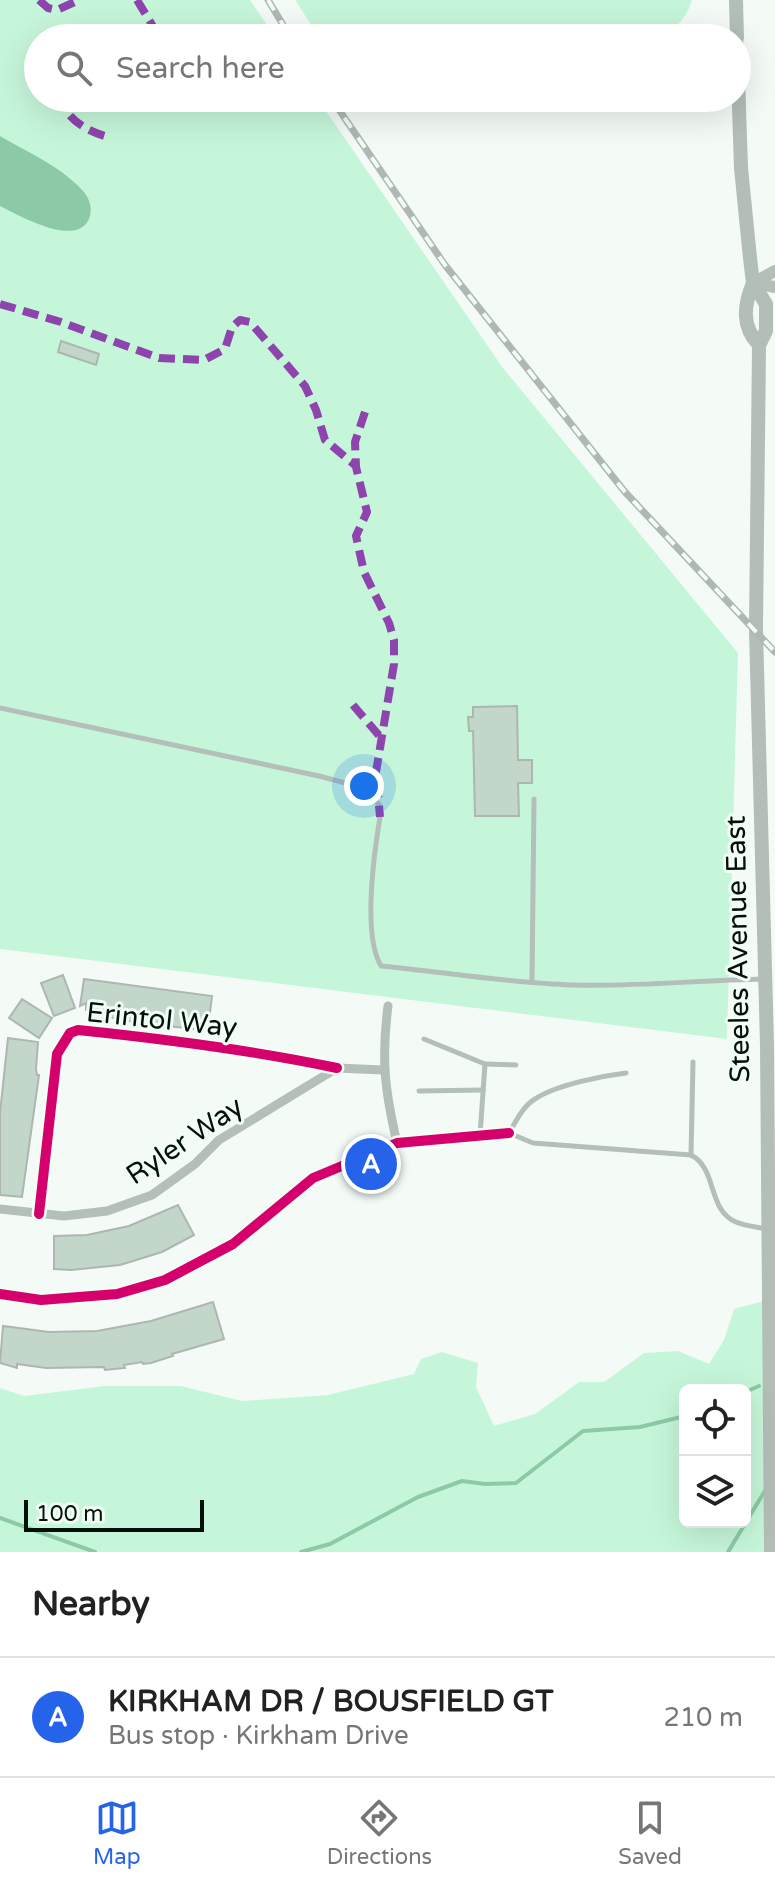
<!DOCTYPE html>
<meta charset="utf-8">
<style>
body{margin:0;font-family:"Varela Round",sans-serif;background:#f2f2f2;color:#222}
.controls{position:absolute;right:24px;bottom:24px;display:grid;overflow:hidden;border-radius:12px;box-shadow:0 8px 32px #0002}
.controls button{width:72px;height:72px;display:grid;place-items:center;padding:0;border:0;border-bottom:2px solid #e0e0e0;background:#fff;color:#222;font:40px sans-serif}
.scale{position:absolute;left:24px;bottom:20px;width:180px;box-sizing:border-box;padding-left:8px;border:4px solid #06100a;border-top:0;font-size:22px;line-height:28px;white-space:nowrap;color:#06100a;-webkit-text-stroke:6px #f1fef6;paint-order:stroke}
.you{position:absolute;left:364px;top:786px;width:28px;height:28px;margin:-20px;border:6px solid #fff;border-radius:50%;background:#1a73e8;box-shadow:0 0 0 12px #1a73e833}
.badge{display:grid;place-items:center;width:52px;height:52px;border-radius:50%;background:#2563eb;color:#fff;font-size:26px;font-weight:700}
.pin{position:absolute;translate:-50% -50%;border:4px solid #fff;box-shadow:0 2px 8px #0006}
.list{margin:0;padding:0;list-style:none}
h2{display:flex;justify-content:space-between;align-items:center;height:104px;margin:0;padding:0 32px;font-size:34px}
h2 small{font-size:26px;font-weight:400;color:#767676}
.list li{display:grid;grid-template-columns:52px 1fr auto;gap:24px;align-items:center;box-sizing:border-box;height:120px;padding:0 32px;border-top:2px solid #e0e0e0}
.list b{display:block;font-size:30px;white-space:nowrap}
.list p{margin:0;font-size:26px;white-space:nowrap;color:#767676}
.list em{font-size:26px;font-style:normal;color:#767676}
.icon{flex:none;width:44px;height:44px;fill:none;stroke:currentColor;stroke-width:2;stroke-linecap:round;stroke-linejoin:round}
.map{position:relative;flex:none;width:775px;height:1552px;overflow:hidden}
.search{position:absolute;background:#fff;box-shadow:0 8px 32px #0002;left:24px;right:24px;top:24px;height:88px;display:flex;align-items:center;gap:20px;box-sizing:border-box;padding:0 28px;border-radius:44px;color:#767676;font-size:30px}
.sheet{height:224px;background:#fff}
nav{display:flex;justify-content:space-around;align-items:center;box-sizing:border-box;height:112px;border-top:2px solid #e0e0e0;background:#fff;font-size:22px;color:#767676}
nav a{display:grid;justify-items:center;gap:4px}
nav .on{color:#2563eb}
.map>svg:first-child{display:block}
.green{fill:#c6f6da;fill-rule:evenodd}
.water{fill:#8ccaa7}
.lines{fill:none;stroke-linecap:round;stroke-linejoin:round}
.stream{stroke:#8ccaa7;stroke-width:4}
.building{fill:#c2d6ca;stroke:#adb6b1;stroke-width:2}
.service{stroke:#b3bfb8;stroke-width:5}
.minor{stroke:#b3bfb8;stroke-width:9}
.tertiary{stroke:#b3bfb8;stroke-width:12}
.secondary{stroke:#b3beb7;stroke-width:14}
.rail-casing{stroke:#afb8b3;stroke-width:7}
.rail{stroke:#f1fef6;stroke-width:4;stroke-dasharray:12;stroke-linecap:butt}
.quiet{stroke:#8e44ad;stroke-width:8;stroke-dasharray:16 8;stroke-linecap:butt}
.cycleway-casing{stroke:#f1fef6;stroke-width:15}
.cycleway{stroke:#d6006c;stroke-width:10}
.labels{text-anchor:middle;stroke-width:6;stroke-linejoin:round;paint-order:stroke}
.street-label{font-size:28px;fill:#06100a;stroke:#f1fef6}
</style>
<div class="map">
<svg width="775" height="1552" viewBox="0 0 775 1552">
<rect width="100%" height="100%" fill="#f4fbf7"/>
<g class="green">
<polygon points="0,0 250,0 276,38 38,38 38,98 317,98 503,368 738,653 727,1039 0,949"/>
<path d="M295 0H692C683 30 666 32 638 38H320Z"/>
<path d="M768 1300 775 1552H0V1388L24 1396 104 1386H181L242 1401 328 1395 414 1374 421 1359 442 1352 478 1363 476 1387 494 1426 535 1414 579 1382H604L644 1353 678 1351 709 1364 724 1340 734 1309ZM685 1390H745V1522H685Z"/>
</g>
<path class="water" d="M0 136C27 152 62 167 83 191 90 199 93 209 89 219 76 248 20 216 0 206Z"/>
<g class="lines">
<g class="stream">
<polyline points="745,1392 759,1386"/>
<polyline points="0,1518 95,1552"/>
<polyline points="301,1552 330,1544 418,1497 462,1481 485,1484 516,1483 583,1431 640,1427 685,1416"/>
<polyline points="728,1552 766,1489"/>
</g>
</g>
<g class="building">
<polygon points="61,341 99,354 96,365 58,352"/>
<polygon points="517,706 518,760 532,760 532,783 518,783 519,816 475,816 473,731 469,731 468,717 473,717 473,707"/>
<polygon points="63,975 75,1008 54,1016 41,983"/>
<polygon points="84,979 212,996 208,1028 203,1028 203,1030 139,1023 113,1018 106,1016 106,1012 86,1010 86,1003 80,1006"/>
<polygon points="22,999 52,1018 39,1038 9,1018"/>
<polygon points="8,1038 38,1042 36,1069 37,1075 39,1075 22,1197 0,1195 0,1113"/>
<polygon points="178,1205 194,1235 162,1252 120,1265 71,1270 54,1269 54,1236 87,1235 129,1226"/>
<polygon points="213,1302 224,1339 172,1354 173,1356 151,1363 143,1364 142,1362 124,1365 125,1368 105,1370 104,1367 46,1368 17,1364 17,1368 0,1363 3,1326 49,1332 97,1331 151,1321"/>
</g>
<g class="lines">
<g class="service">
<polyline points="0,708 319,776 353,785 379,804"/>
<path d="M380 817C374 854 362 934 381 966 444 972 508 983 572 985 636 987 699 980 763 979"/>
<polyline points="532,981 534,799"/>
<polyline points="424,1039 485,1064 480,1135"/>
<polyline points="485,1064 516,1065"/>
<path d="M626 1073C601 1076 556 1085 535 1099 523 1106 516 1121 509 1133L533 1143 691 1155C718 1169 707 1210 736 1222 745 1226 757 1227 767 1229"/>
<polyline points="419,1091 483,1090"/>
<polyline points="691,1155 693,1062"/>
</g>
<g class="minor">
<path d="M388 1006C381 1060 385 1091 397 1143"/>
<polyline points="0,1209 64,1216 107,1211 152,1195 195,1164 219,1140 337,1068 383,1070"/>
<path d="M39 1214 57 1054 70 1033 78 1030C165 1039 252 1050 337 1068"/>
<polyline points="0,1294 41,1300 117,1294 165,1280 233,1244 313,1178 397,1143 509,1133"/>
</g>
<g class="tertiary">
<polyline points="753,283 775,271"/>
<polyline points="753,283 775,287"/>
</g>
<g class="secondary">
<polyline points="736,0 737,38"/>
<polyline points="737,45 741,168 750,258 753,283 766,304 766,331 759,345 756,630 767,1045 771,1552"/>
<path d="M753 283C744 305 741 326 759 345"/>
</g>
<g class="rail-casing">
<g id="rail">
<polyline points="268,0 291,38"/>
<polyline points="331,98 445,265 625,492 775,652"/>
</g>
</g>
<use href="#rail" class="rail"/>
<g class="quiet">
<polyline points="39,0 48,8 57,10 79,0"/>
<polyline points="137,0 160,38"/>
<path d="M71 98 63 103C68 121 90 132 108 137"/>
<polyline points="0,304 61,322 159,358 204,360 225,349 232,327 240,320 250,322 305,386 316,410 325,440 356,466"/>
<polyline points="365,412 355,442 356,467 367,512 356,536 364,572 389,623 394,640 394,664 376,772 380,817"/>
<polyline points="353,705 382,739"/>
</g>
<g class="cycleway-casing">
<g id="cycleway">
<path d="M39 1214 57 1054 70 1033 78 1030C165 1039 252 1050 337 1068"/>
<polyline points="0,1294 41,1300 117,1294 165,1280 233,1244 313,1178 397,1143 509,1133"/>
</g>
</g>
<use href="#cycleway" class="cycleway"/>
</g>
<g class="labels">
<g class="street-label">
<text transform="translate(737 949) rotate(-91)" y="10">Steeles Avenue East</text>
<text transform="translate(162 1019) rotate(6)" y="10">Erintol Way</text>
<text transform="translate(184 1140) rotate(-34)" y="10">Ryler Way</text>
</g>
</g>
</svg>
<div class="controls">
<button><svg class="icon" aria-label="locate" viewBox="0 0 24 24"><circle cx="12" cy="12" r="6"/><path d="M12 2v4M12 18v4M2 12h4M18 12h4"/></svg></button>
<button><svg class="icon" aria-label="layers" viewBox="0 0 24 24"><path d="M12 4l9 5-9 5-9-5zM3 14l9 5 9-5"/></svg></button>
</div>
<div class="scale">100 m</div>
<div class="you"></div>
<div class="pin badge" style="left:371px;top:1164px">A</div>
<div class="search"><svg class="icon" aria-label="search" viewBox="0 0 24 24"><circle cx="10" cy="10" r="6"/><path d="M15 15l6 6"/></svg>Search here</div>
</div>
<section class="sheet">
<h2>Nearby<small></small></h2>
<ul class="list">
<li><span class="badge">A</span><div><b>KIRKHAM DR / BOUSFIELD GT</b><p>Bus stop · Kirkham Drive</p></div><em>210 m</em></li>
</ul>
</section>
<nav>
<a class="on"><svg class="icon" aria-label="map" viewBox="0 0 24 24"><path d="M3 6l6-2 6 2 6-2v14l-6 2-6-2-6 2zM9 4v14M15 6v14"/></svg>Map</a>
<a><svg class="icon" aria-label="directions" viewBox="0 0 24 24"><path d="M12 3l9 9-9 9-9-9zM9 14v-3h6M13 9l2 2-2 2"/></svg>Directions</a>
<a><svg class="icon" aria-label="saved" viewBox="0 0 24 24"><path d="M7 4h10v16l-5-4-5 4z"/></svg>Saved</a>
</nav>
